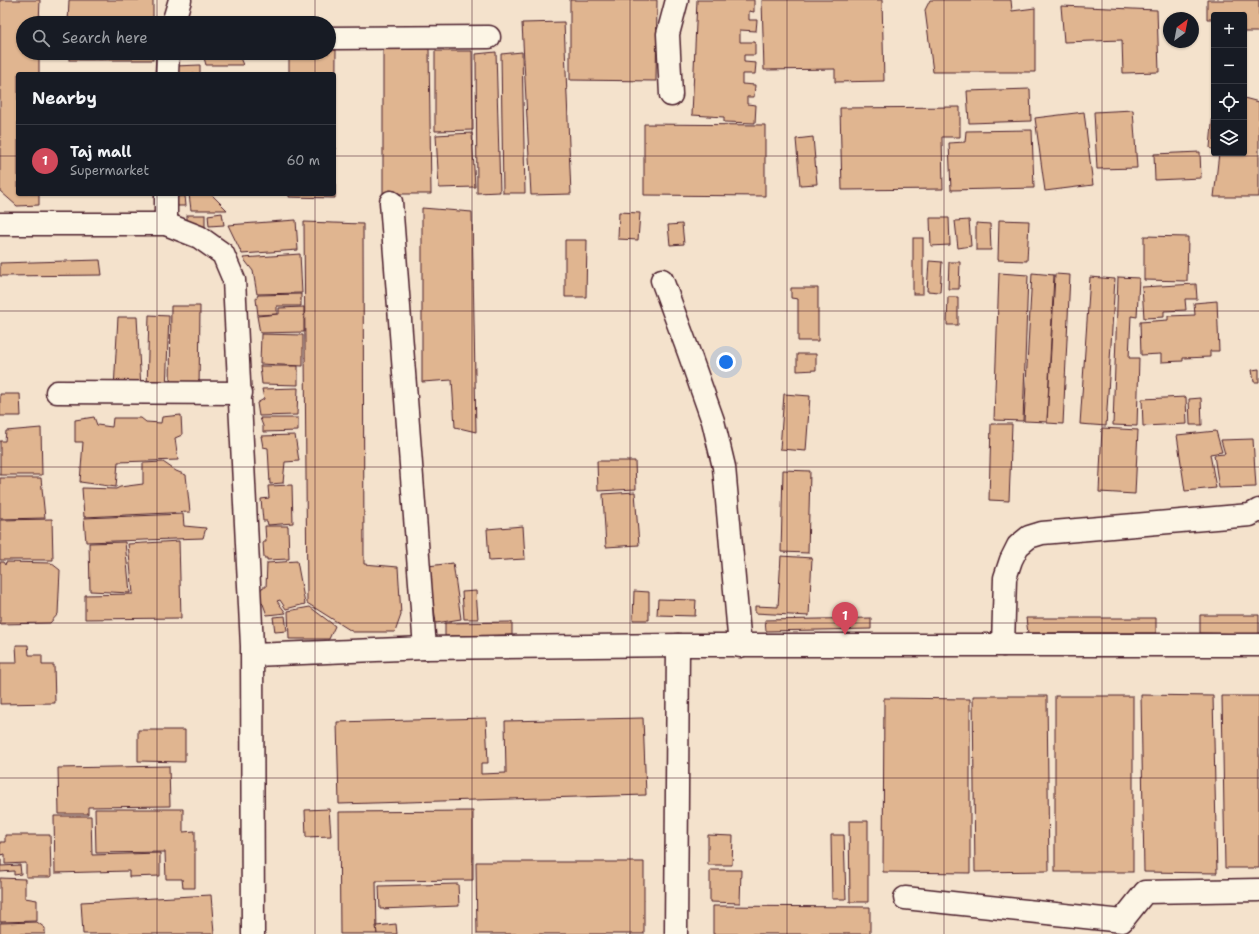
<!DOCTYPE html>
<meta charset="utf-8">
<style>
body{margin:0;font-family:"Shantell Sans",sans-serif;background:#20242c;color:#f1f3f6}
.controls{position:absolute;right:12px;top:12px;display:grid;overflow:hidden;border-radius:4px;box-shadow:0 1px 3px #0004}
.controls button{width:36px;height:36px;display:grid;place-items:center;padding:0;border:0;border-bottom:1px solid #363941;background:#171b24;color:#f1f3f6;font:20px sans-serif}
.compass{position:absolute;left:1163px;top:12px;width:36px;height:36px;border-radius:50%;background:#171b24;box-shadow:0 1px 3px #0004;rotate:32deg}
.you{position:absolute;left:726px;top:362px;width:14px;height:14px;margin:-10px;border:3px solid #fff;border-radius:50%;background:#1a73e8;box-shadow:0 0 0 6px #1a73e833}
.badge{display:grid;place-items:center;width:26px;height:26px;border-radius:50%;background:#d1495b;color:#fff;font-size:13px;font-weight:700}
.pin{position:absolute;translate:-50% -33px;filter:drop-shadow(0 1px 2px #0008)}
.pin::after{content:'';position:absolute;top:21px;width:14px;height:12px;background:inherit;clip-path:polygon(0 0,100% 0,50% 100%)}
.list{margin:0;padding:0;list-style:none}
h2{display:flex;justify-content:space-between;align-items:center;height:52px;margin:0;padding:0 16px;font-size:17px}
h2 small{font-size:13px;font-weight:400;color:#9ea1a6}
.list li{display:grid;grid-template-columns:26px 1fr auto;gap:12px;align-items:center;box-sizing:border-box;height:72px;padding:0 16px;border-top:1px solid #363941}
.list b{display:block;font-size:15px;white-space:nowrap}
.list p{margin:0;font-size:13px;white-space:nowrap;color:#9ea1a6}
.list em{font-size:13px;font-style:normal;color:#9ea1a6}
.icon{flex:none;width:22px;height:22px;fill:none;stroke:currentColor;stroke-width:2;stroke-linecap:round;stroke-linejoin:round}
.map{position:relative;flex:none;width:1259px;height:934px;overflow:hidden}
.search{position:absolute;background:#171b24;box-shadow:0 1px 3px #0004;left:16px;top:16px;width:320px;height:44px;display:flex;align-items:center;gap:10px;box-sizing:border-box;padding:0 14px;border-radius:22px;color:#9ea1a6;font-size:15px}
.panel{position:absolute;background:#171b24;box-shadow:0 1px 3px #0004;left:16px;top:72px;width:320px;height:124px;border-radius:4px}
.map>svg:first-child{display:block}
.building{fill:#e0b590;stroke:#4a1f2b}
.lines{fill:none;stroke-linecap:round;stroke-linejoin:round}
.minor-casing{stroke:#4a1f2b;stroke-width:25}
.minor{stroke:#fcf5e5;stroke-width:22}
.grid{fill:none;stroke:#4a1f2b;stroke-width:1;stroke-opacity:0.55}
</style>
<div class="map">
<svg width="1259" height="934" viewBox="0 0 1259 934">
<rect width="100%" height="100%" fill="#f4e2cc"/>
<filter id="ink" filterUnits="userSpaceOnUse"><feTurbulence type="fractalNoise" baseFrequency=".025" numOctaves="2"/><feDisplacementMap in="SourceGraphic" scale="8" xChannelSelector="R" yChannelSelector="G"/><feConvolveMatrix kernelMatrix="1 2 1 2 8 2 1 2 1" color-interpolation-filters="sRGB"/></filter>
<g filter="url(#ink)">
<g class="building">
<polygon points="0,0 40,0 39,23 23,23 23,53 39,53 39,74 18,74 18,194 39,194 39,205 17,206 0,191"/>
<polygon points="69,0 153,0 153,23 68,23"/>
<polygon points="570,0 657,0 656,81 570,80"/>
<polygon points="697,0 754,0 754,12 749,11 749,20 757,20 756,31 740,30 740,42 755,42 755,55 744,55 744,62 756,63 755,74 742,74 742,84 755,85 754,97 747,97 747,104 756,105 755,123 724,122 724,117 692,115"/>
<polygon points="762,0 882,0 884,81 835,82 835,69 764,70"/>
<polygon points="930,0 1011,0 1012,11 1035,8 1035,72 933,72 925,10"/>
<polygon points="1207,0 1259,0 1259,32 1244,32 1244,15 1214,15 1214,19 1207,19"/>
<polygon points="1061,6 1157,10 1159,72 1123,73 1122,40 1064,42"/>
<polygon points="564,22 571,194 531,195 522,23"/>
<polygon points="383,48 429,49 431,194 383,194"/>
<polygon points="329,50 336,50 335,198 289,197 289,194 334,194 334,74 289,74 289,53 329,53"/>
<polygon points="435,51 472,51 473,130 435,131"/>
<polygon points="496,52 500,192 477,193 476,54"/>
<polygon points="522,52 525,193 503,193 501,54"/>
<rect x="69" y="53" width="84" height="7"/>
<polygon points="238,53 243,65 206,65 203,54"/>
<polygon points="200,65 200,74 176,74 175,66"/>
<polygon points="1030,89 1031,121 969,123 967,91"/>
<polygon points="1244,98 1259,102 1259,197 1214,197 1219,153 1244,153"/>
<polygon points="1214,101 1214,150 1210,148"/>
<polygon points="960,107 960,137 942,137 943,189 842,190 840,108"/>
<polygon points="1133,110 1137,168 1097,169 1094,112"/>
<polygon points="1084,112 1093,185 1045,191 1035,118"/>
<polygon points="644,124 765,125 765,196 644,195"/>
<polygon points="1032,130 1034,188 951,190 949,143 965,142 966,131"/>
<polygon points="472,133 475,187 439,188 436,135"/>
<polygon points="813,137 817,184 800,185 796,139"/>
<polygon points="1200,152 1201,178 1155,180 1154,154"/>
<polygon points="189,194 211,194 227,210 191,210"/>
<polygon points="185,196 186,206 174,206 173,197"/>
<polygon points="422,208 472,212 476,432 455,427 452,380 422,382"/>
<polygon points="619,212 640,213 638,240 618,239"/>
<polygon points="222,213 224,225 209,226 208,215"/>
<rect x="187" y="215" width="18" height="12"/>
<polygon points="930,218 949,218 950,245 931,246"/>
<polygon points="296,220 298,250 242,254 228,225"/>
<polygon points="969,220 971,246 958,248 955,221"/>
<polygon points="999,220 1029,221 1027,261 998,260"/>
<polygon points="304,222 363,224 364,564 398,567 401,615 395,632 353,632 307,603"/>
<polygon points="976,223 990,224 991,250 976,250"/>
<polygon points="682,224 684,244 670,245 668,225"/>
<polygon points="1144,236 1188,237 1187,281 1144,280"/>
<rect x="913" y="238" width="10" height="56"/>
<polygon points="565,240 587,240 586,297 565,297"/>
<polygon points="300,254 302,293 257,294 253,271 243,258"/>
<polygon points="100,260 102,275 0,276 0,263"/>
<polygon points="929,261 942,262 940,292 927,291"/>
<polygon points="949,262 960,262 959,289 948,289"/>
<polygon points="999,273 1028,275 1023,421 994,420"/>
<polygon points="1032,273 1054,275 1047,422 1024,421"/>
<polygon points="1055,274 1070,275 1063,424 1047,423"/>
<polygon points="1090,277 1115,279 1106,426 1080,424"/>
<polygon points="1118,277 1139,278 1137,317 1131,316 1129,358 1139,358 1137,426 1113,425"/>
<polygon points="1196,284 1197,299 1185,299 1186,310 1164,311 1164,317 1144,318 1142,287"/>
<polygon points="791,288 818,288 818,341 798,341 798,299 791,298"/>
<polygon points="301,294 301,306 277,306 277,314 258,315 256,299 258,295"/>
<polygon points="948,297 958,297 958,325 947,325"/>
<polygon points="1217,301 1219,351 1210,351 1210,357 1183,358 1183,361 1161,362 1161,354 1141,355 1140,322 1168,320 1168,316 1195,315 1194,303"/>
<polygon points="171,306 200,306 199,390 170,389"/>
<polygon points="304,307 304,332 260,333 257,316 279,314 279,308"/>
<polygon points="149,315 169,316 166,390 147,390"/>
<polygon points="118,317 137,317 141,389 114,389"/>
<polygon points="261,334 303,335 303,366 260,364"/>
<polygon points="797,354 816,354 816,370 797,371"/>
<polygon points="260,366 298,366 298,385 262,384"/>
<polygon points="1259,369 1259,382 1254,382 1252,370"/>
<polygon points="298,388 297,415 259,416 257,403 264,399 262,389"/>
<polygon points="0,394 20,394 21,416 0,416"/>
<polygon points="784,394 810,396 806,451 780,449"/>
<polygon points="1186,397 1187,424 1143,426 1142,399"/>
<polygon points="1201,398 1202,425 1190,425 1189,399"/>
<polygon points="181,415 182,435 175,438 178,460 118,462 116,487 80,482 83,442 75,442 75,420 94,417 97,425 112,427 113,418 141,418 146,422 161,423 162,417"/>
<polygon points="260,418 298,418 298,431 263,432 263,426"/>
<polygon points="991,424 1012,424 1009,501 989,500"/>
<polygon points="41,428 42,475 0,475 0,441 5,441 6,431"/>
<polygon points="1102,428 1138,430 1135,494 1099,492"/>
<polygon points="1216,431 1222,452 1210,454 1216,488 1185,491 1177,435"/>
<polygon points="295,435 299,461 285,462 283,483 270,484 268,448 263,447 261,436"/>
<polygon points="1253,439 1256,487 1219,488 1214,455 1225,454 1221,440"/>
<polygon points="597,461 635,461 636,489 598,491"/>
<polygon points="163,462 176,471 186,475 190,512 84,517 82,488 116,489 120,487 143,484 143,463"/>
<polygon points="783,470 810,471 808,553 781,552"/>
<polygon points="0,478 41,478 45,518 0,519"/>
<polygon points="292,485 293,523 268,525 267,521 263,521 261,499 269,498 268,486"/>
<polygon points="635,492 639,545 606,547 603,494"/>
<polygon points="183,514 184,526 206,528 203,538 86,542 84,518"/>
<polygon points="52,519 53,560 0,560 0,520"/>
<polygon points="265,526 288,526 289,559 267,560 267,558 264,558 263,542 266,542"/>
<polygon points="523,526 525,559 489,561 487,529"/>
<polygon points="179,541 181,618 85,619 85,595 133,594 128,544"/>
<polygon points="125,542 130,593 90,591 89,543"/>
<polygon points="781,556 812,558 809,616 755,613 755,606 778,607"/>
<polygon points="297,561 305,604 286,609 280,600 277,601 286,613 267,615 263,604 255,597 263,587 266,587 267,563"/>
<polygon points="0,562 3,562 5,565 6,562 51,563 60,570 58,614 50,623 0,624"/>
<polygon points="453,563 461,619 436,623 428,566"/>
<polygon points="476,591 478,619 464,619 462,592"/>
<polygon points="634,591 649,592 649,620 633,620"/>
<polygon points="658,599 696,600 695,616 657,615"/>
<polygon points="310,607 335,626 329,639 289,639 288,611"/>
<polygon points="1200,615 1259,615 1259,634 1200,633"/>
<polygon points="285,616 287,631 275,632 273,617"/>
<polygon points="871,618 871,629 766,631 765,620"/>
<polygon points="1026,618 1156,618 1156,633 1028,633"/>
<polygon points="512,622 512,635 445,636 445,623"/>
<polygon points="16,645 28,645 29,655 42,655 42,665 54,665 55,703 0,704 0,663 17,663"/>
<polygon points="1141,695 1213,696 1217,873 1144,872"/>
<polygon points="973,696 1047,696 1049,871 975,872"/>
<rect x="1055" y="696" width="78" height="176"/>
<polygon points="1222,696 1259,696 1259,868 1225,868"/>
<polygon points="884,698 970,699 970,873 883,872"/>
<polygon points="486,718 488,763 481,763 481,774 506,773 505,721 643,718 646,795 339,804 337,722"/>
<polygon points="138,730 185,730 185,762 138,761"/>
<polygon points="169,766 170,806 88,807 88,814 59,814 58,768"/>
<polygon points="95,809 183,809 183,832 195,831 195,888 183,888 182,879 166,879 165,852 96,853"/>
<polygon points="329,809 331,836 306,837 305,810"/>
<polygon points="473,811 473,880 376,881 377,934 340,934 339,812"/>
<polygon points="54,816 91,816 92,855 160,853 160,876 129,877 129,871 55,873"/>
<polygon points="849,821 868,821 868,902 850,902"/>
<polygon points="5,835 50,835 51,877 26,877 26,863 5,864 5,854 0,855 0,842 5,842"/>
<polygon points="708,835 733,836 732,865 708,865"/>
<polygon points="831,835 844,835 846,899 832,899"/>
<polygon points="0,860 1,860 1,866 20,865 21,874 14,875 14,871 0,872"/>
<polygon points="476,862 644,862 644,934 477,934"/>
<polygon points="710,870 741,870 740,903 710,902"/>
<polygon points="0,878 25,879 25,898 37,900 37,921 0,922"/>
<polygon points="458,884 459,906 380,909 379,886"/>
<polygon points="211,895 214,934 83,934 81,902"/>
<polygon points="713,906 870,907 870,934 713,934"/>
<polygon points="37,922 45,928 45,934 0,934 0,923"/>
<polygon points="396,924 397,934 377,934 376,926"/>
</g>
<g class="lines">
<g class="minor-casing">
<g id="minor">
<polyline points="173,23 180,0"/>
<polyline points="329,38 489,37"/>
<polyline points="167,74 168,53"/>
<polyline points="671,95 668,34 677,0"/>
<polyline points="391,202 425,648"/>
<polyline points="0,224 166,224 199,237 223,254 234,280 252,646 253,934"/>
<polyline points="166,224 166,194"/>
<polyline points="662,280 689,353 713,421 724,467 740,646"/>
<polyline points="57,392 241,393"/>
<polyline points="1003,645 1005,578 1011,560 1018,546 1029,537 1042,533 1250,515 1259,510"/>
<polyline points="253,655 425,648 678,645 1259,645"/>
<polyline points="905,898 1122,921 1145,892 1259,890"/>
<polyline points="676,934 678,645"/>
</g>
</g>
<use href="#minor" class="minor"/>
</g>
</g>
<path class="grid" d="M157 0V23M315 0V23M472 0V934M630 0V934M787 0V934M944 0V934M1102 0V934M157 53V74M315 53V74M0 156H18M334 156H1259M157 194V934M315 194V934M0 311H1259M0 467H1259M0 623H1259M0 778H1259"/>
</svg>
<div class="controls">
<button>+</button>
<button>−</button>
<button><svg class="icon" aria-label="locate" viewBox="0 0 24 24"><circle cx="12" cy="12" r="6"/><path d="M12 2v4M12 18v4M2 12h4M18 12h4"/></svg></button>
<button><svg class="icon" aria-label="layers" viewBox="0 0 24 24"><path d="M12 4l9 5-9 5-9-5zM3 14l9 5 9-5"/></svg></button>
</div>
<svg class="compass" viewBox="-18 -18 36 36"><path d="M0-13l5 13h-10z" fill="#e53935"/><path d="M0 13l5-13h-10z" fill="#9ea1a6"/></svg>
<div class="you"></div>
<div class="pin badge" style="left:845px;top:635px">1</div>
<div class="search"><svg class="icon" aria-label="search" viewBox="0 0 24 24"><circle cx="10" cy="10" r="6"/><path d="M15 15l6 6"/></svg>Search here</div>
<section class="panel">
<h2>Nearby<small></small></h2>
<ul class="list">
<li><span class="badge">1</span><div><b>Taj mall</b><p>Supermarket</p></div><em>60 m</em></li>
</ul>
</section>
</div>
